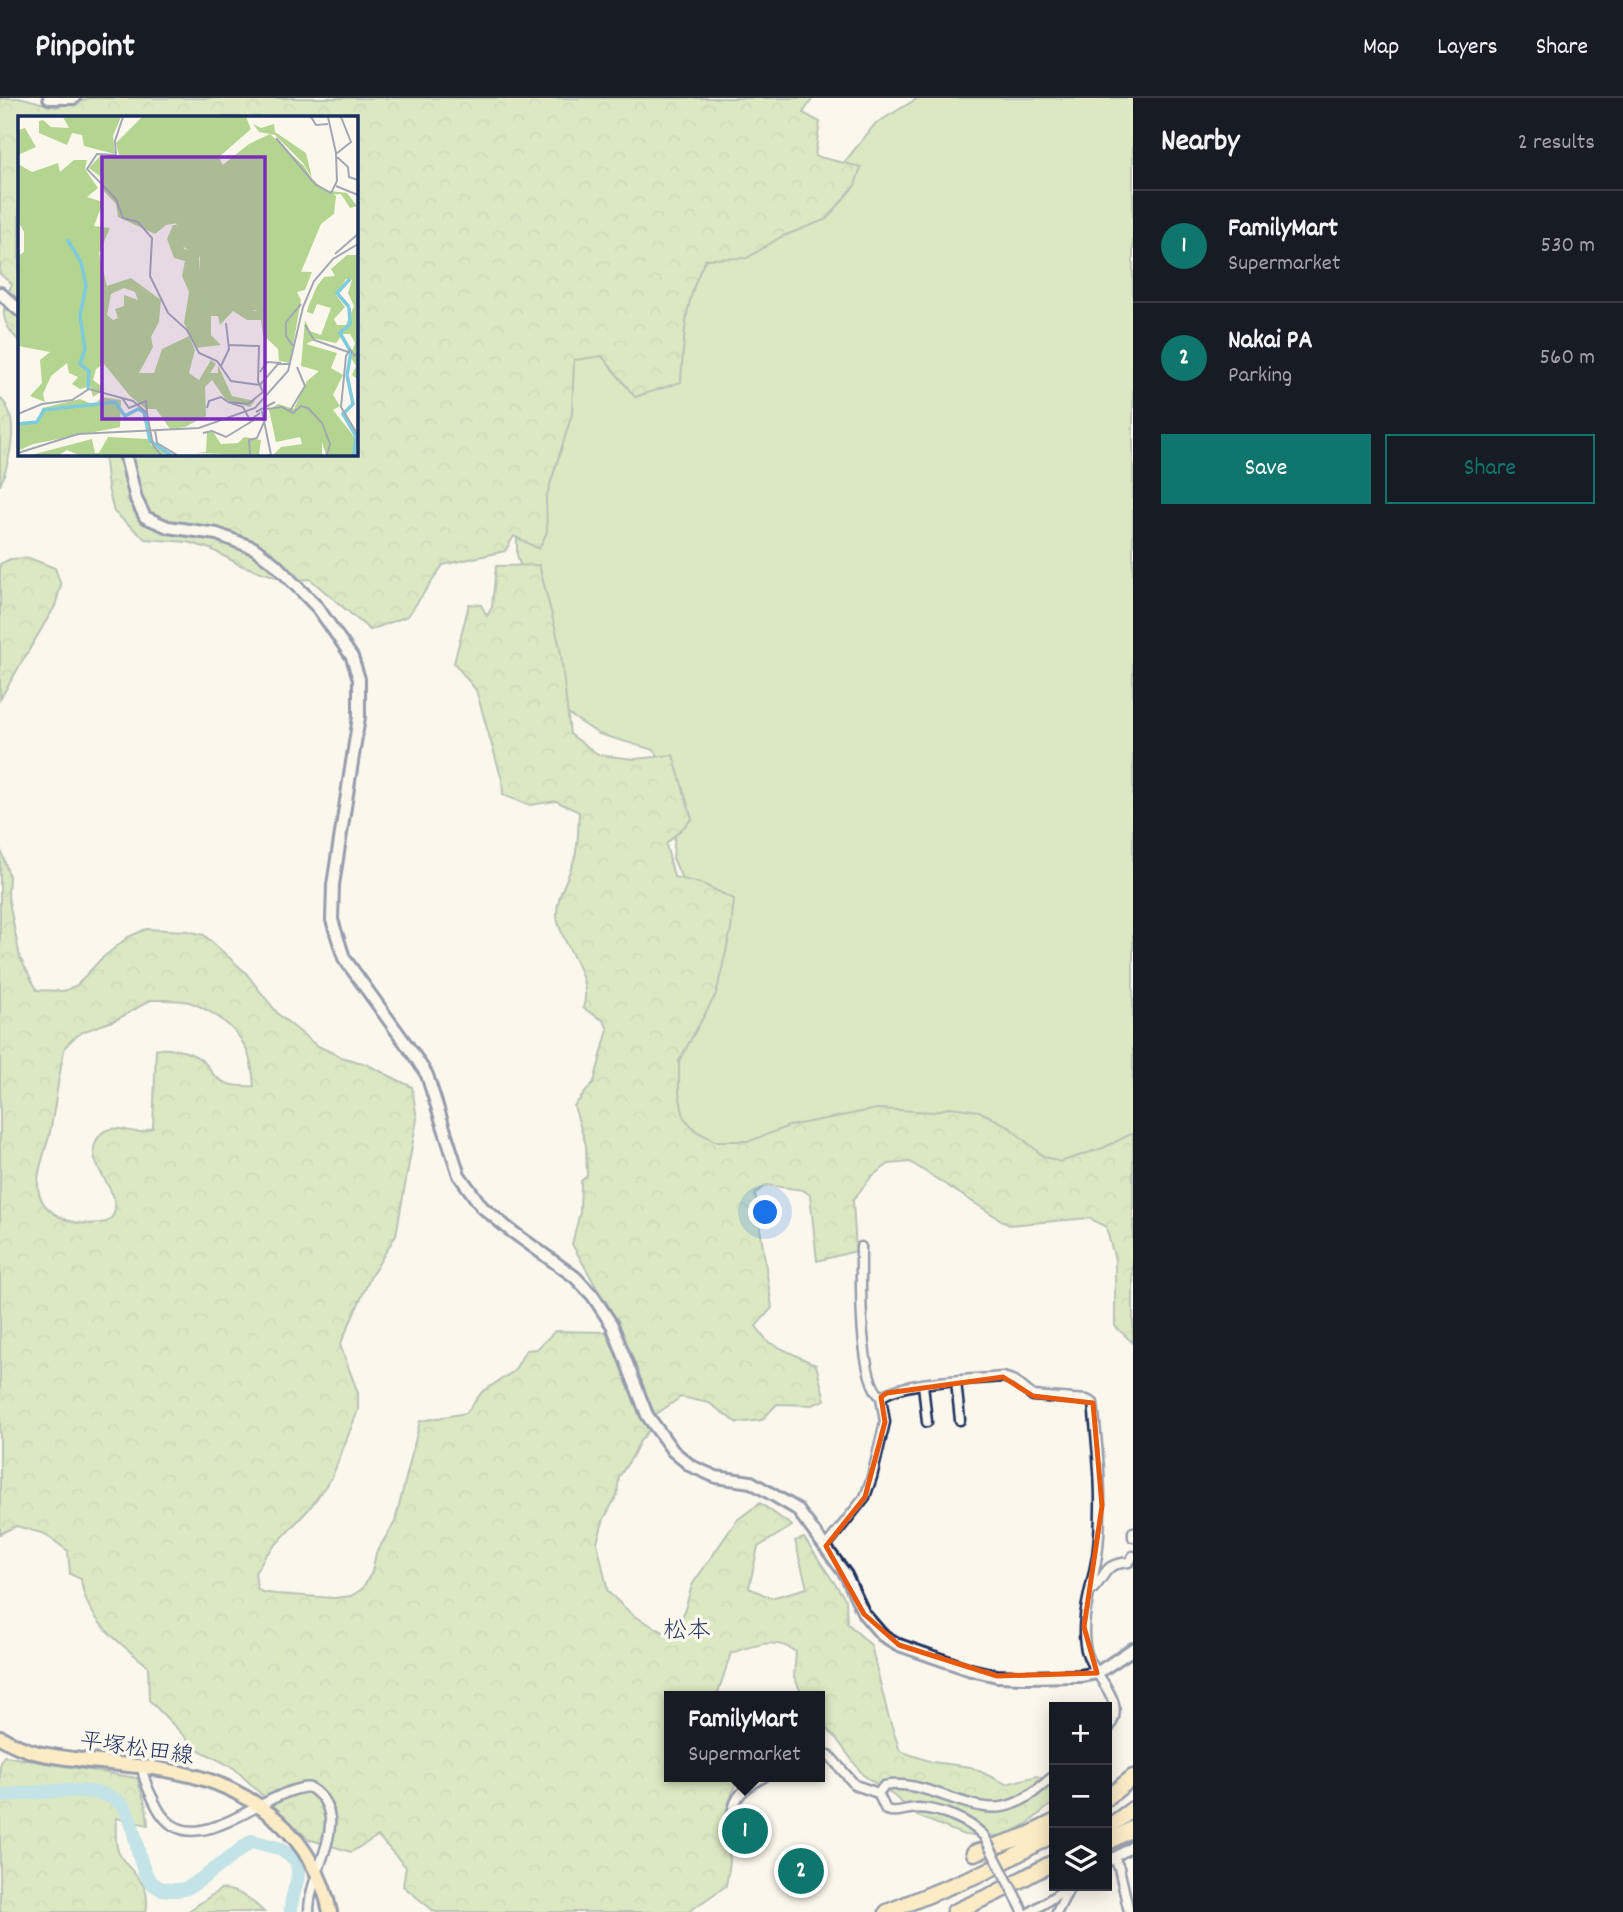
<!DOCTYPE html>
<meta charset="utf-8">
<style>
body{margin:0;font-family:Dekko,"Klee One",sans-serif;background:#242831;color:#f1f3f6}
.controls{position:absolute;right:21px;bottom:21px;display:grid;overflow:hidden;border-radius:0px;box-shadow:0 4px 18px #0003}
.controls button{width:63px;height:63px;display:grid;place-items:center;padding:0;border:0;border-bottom:2px solid #363941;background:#171b24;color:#f1f3f6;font:35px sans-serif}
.you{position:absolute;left:766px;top:1115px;width:24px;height:24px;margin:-18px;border:5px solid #fff;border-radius:50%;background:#1a73e8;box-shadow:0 0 0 10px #1a73e833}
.badge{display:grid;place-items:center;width:46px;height:46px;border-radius:50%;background:#0f766e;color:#fff;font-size:23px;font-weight:700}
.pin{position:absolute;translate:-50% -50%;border:4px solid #fff;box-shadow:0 2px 7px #0006}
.popup{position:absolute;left:664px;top:1593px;width:161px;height:91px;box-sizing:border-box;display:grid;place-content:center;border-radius:0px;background:#171b24;filter:drop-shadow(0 2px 5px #0005);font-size:23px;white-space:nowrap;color:#9ea1a6}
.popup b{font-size:26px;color:#f1f3f6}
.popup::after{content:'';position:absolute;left:50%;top:100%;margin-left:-14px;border:14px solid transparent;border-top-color:#171b24}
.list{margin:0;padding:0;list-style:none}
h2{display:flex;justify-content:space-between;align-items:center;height:91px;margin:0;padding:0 28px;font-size:30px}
h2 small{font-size:23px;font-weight:400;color:#9ea1a6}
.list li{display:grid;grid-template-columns:46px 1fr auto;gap:21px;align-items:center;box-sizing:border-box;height:112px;padding:0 28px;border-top:2px solid #363941}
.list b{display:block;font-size:26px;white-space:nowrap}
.list p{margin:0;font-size:23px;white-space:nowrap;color:#9ea1a6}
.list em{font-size:23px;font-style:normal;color:#9ea1a6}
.actions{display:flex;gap:14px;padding:21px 28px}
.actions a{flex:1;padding:16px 0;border:2px solid #0f766e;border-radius:0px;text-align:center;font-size:24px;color:#0f766e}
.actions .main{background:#0f766e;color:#fff}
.icon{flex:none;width:38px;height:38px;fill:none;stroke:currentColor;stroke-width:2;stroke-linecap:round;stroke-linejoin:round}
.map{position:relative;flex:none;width:1133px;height:1814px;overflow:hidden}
header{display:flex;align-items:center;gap:42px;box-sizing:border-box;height:98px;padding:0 35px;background:#171b24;border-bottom:2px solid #363941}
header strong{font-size:33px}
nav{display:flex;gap:38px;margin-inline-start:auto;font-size:24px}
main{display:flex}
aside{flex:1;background:#171b24}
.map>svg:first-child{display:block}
.grass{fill:#b4d58f;stroke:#688276;stroke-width:2}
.forest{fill:url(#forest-crowns);stroke:#688276;stroke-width:2;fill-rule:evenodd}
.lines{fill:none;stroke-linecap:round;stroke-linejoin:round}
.river{stroke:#7ecbdd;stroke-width:14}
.street-casing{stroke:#1b2f5e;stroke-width:13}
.secondary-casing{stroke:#1b2f5e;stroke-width:16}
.primary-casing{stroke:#1b2f5e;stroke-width:18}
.highway-casing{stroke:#1b2f5e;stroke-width:19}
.street{stroke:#fbf7ec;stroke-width:8}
.secondary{stroke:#fbf7ec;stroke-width:10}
.primary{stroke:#fcde96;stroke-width:12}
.highway{stroke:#fcde96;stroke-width:14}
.street-bridge-casing{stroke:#1b2f5e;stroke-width:13;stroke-linecap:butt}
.street-bridge{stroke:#fbf7ec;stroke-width:8}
.marked{fill:none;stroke:#e8590c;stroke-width:5;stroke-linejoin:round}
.labels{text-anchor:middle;stroke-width:7;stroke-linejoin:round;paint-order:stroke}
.street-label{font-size:23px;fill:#1b2f5e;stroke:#fbf7ec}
.neighbourhood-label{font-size:24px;fill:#1b2f5e;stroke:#fbf7ec}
.inset-river{fill:none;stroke:#7ecbdd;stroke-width:3.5}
.inset-road{fill:none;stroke:#a1a7b3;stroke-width:2}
.view{fill:#7b2cbf;fill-opacity:0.15;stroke:#7b2cbf;stroke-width:3.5}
.inset-edge{fill:none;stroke:#1b2f5e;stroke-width:3.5}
</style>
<header>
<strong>Pinpoint</strong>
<nav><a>Map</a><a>Layers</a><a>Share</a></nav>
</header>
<main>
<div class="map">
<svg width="1133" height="1814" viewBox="0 0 1133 1814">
<defs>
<pattern id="forest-crowns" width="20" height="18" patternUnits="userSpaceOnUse" patternTransform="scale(1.75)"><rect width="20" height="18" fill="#b4d58f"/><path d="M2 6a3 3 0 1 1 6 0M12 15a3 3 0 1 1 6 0" fill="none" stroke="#9ab77e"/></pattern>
</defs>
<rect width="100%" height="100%" fill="#fbf7ec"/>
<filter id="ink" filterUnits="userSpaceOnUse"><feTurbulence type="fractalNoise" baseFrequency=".0143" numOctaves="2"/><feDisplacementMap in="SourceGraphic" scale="14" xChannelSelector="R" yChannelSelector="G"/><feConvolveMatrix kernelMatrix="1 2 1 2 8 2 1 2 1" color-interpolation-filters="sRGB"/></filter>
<g filter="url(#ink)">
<polygon class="grass" points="918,0 1133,0 1133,1060 1060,1072 992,1058 715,1059 659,1022 695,811 673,760 679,686 654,652 599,636 559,610 546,546 517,457 517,408 552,279 690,159 822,92 875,26"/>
<g class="forest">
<path d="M0 0H23L56 9 90 0H813L803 15 820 24 815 58 861 69 855 87 827 121 781 139 747 160 706 161C684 200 684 241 681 284L635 299 602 258 574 262 572 316 546 400 547 434 539 451 514 438 505 453 443 467 408 518 370 532 310 481 289 483 240 467 211 451 187 444 145 441 114 414 108 390 104 355H355V19H19V243C0 224 0 211 12 186L0 176Z"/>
<path d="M0 300C22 319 9 365 0 388Z"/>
<polygon points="29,460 55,470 61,487 55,508 0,601 0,466 10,461"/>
<path d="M539 467 560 549 570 636 599 657 635 661 673 657 692 721 666 746 674 779 703 786 734 801 731 832 716 896 679 963V995L684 1020 696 1033 715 1043H750L789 1028 877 1011 934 1014 951 1009 979 1013 1008 1028 1043 1058 1060 1064 1103 1050 1133 1035V1245L1115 1228V1162L1106 1129 1089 1120 1009 1127 910 1064 889 1066 872 1078 853 1102 856 1153 817 1163 810 1097 803 1092 766 1087 755 1096 772 1210 756 1228 768 1244 816 1267 825 1302 812 1307 777 1306 762 1322 737 1325 709 1305 681 1299 655 1317 603 1201 572 1146 580 1114 581 1083 587 1078 586 1047 574 1008 594 984 608 931 604 923 583 910C593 879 566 854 558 824 553 803 568 782 574 762 579 747 578 730 579 714L556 703 530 707 503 697 502 682 476 592 454 565 469 506 481 507 487 518 492 509 496 468Z"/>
<path d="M0 749 9 778 8 798 20 860 37 892 64 893 77 887 100 862 128 839 146 831 188 833 204 837 245 874 279 917 316 947 341 959 366 966 412 989 417 1021 396 1137 370 1180 340 1247 358 1295V1312L332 1379 309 1411 266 1457 255 1475 257 1490 262 1494 276 1496 334 1500 351 1498 362 1491 372 1474 376 1455 395 1424 420 1323 466 1315 482 1294 514 1273 526 1252 537 1251 555 1233 606 1234 649 1332 640 1343 632 1359 619 1379 617 1397 604 1421 597 1444 608 1494 634 1518 676 1541 692 1487 737 1422 760 1405 792 1428 758 1449 749 1490 771 1500 807 1490 795 1443 804 1440 846 1502 847 1525 871 1547 888 1617 900 1653 932 1664 971 1669 1006 1686 1037 1678 1054 1686V1704L1027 1726 1005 1738 964 1737 917 1718 894 1698 863 1677 835 1639 820 1624V1598H803L794 1579 796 1554C775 1538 754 1548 731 1555L717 1598H670V1679H735L738 1681 728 1707 730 1764 726 1788 688 1814H435L403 1788 406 1769 378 1738 351 1754 308 1741 234 1670 197 1651 149 1602 148 1568C119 1544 85 1522 81 1481L70 1476 68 1453 45 1436 16 1428 0 1436ZM151 902C163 902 177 901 189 904 199 907 209 913 218 919 244 938 252 955 254 988 239 989 224 988 213 976 209 972 207 966 203 963 189 952 173 950 156 951L153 1030C149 1031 146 1033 142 1034 129 1035 110 1024 100 1037 78 1064 123 1091 114 1115 113 1119 110 1121 107 1124 91 1127 75 1127 60 1119 22 1099 43 1066 50 1034 56 1006 58 977 65 949 81 930 94 931 115 922 127 917 139 908 151 902Z"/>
<path d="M4 1658 137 1680 146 1708 148 1727 116 1720C116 1732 114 1749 121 1759 134 1779 152 1785 146 1814H0V1664Z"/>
<path d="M221 1791C240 1792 250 1801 264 1814H187Z"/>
</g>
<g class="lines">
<path class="river" d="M0 1698C29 1695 91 1686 116 1702 145 1720 128 1792 171 1792 177 1792 182 1792 187 1790 208 1779 232 1757 252 1743L278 1750 296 1762C303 1782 290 1793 291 1814"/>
<g class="street-casing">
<g id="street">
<polyline points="956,1283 960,1322"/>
<polyline points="923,1286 927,1324"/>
<path d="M881 1299C905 1282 972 1282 1003 1279L1015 1283 1033 1298 1087 1302 1093 1305C1098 1354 1103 1401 1098 1450 1095 1482 1080 1515 1085 1547 1089 1579 1132 1601 1107 1633"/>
<polyline points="1133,1434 1133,1439"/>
<path d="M826 1448 865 1399 872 1379 885 1324 881 1299C858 1280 861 1179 861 1149"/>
<path d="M1093 1491C1109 1474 1102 1467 1129 1464L1133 1458"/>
<polyline points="820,1660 829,1657 855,1687 878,1695"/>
<path d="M142 1669C144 1684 150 1695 157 1709 187 1766 252 1704 294 1692 298 1691 305 1688 310 1690 313 1691 316 1694 318 1696 325 1701 329 1712 330 1720 332 1750 309 1782 309 1814"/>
<path d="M729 1732C734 1701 736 1694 764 1679"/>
<path d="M984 1738C969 1722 941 1711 918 1710 906 1710 898 1716 886 1712L878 1695 884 1688C927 1679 974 1722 1013 1706 1028 1701 1041 1688 1054 1678"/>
<polyline points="1114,1759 1119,1770 1129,1814"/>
<polyline points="1107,1764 1133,1748"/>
<polyline points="1031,1814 1070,1788"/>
<polyline points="1057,1814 1070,1789"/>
</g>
</g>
<g class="secondary-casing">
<g id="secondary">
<polyline points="49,0 74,0"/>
<polyline points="0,195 19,212"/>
<polyline points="125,355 136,401 145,419 168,429 217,436 254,450 275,466 318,510 352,559 359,581 359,619 333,787 332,822 344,860 414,957 427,977 459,1077 482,1109 510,1132 575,1179 593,1198 612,1227 647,1317 673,1353 691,1368 716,1379 751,1384 797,1411 846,1477 864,1516 882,1537 899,1547 971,1572 997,1578 1024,1579 1080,1578 1097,1575 1133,1551"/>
</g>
</g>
<g class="primary-casing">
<path id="primary" d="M0 1639C28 1656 50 1658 82 1662 157 1671 217 1670 277 1722 304 1746 323 1779 330 1814"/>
</g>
<g class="highway-casing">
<g id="highway">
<polyline points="1107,1700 1133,1679"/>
<polyline points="1107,1730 1133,1711"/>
<polyline points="1107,1745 1133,1730"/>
<polyline points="974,1755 1026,1738 1054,1724"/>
<polyline points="887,1814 987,1773 1054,1736"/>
<polyline points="954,1814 996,1795 1054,1764"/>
</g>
</g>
<use href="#street" class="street"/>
<use href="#secondary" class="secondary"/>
<use href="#primary" class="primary"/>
<use href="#highway" class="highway"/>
<g class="street-bridge-casing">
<polyline id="street-bridge" points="984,1738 1023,1813"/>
</g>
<use href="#street-bridge" class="street-bridge"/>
</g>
</g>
<path d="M0 0H1133V1814H0ZM1003 1279 1033 1298 1093 1305 1102 1408 1084 1529 1097 1575 997 1578 899 1547 864 1516 826 1448 865 1399 885 1324 881 1299 887 1295Z" fill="#fbf7ec" fill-opacity=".55" fill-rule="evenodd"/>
<path class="marked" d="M1003 1279 1033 1298 1093 1305 1102 1408 1084 1529 1097 1575 997 1578 899 1547 864 1516 826 1448 865 1399 885 1324 881 1299 887 1295Z"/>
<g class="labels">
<g class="street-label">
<text transform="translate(137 1649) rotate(8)" y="8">平塚松田線</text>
</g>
<g class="neighbourhood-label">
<text x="687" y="1539">松本</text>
</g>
</g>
<g transform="translate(18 18)">
<rect width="340" height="340" fill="#fbf7ec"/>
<path d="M252 18 286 50 297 68 318 80 316 98 303 108 283 156 265 167 249 194H187L179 189 182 141 164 130 158 107 163 82 231 28Z" fill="#b4d58f"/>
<path d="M45 1H103L95 20 97 38 66 30 64 19 54 17 49 29 21 17V5L25 4 33 11 51 12ZM124 1H228L233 13 201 41 207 54 185 65 182 83 167 79 161 107 148 109 137 118 100 101 98 88 83 72V61L71 52 82 40 101 39 98 27ZM235 8 243 12 256 8 257 16 288 37 294 62 305 74 329 77 339 90 332 92 323 78 311 79 297 67 285 47 257 19 241 16ZM7 12 18 31 0 39V14ZM56 44H69L67 53 80 72 69 81 85 86 76 110 92 112 81 137 89 170 113 162 143 184 141 206 133 221 135 231 121 257H136L144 233 171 220 177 234 171 257 181 264 193 244 198 248 192 257H200V249L214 280 237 285 232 291 208 284 194 264 187 271 188 300 167 311 152 313 138 293H128L112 280 86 248 78 253 75 264 87 273 75 281 72 270 62 273 54 268 60 261 51 257 49 247 33 260 25 278 27 286 12 280 24 267 22 244 32 236 0 230V140L6 136V116L0 105V48L14 56 40 47 42 56ZM106 172 117 176 120 184 106 179V190L97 193 100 202 95 204 89 199 93 178ZM155 109H161L166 133 181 136V154L190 157 182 181 187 192 221 187 237 195 249 190 260 175 259 155 294 156 287 174 279 176 283 184 272 247 261 245 260 233 245 219 243 204H229L215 195 202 209 200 200H193V219L203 229 178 232 166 207 171 176 164 160 167 145 156 142 149 123ZM329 139H339V263L334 259 338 250 332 240 337 227 332 218H325L318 227 298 223 288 228 319 237 313 252 325 259 315 279 322 290 315 294 338 323 335 334 339 339H308L304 326V339H255L263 331 284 328 282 321 258 326 251 294 260 288 276 293 289 265 301 255 283 250 287 204 292 215 303 219 313 192 299 188 295 198 289 196 290 191 299 170 306 161 317 160 313 153ZM328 163 334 164 330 177 336 190 328 209H319L316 203 327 191 318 179ZM84 281 103 284 102 311 15 328 0 335V309L21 305 24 292 62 283 76 289ZM194 314 203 328 220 327 226 321 243 324 241 339 178 337 188 336 189 317ZM90 321 130 323 134 330 154 338 61 339 49 334 41 339H13L74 323 77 337H81Z" fill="#b4d58f" fill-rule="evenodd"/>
<path class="inset-river" d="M49 123 63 146 68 170 62 200 67 233 62 248 71 255 70 273M331 191 319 177 332 163M331 191 332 208 322 217 333 236 329 259 335 288 325 298 338 320 336 339M0 308 19 306 26 294 97 286 107 300 120 293 126 296 132 325 153 339"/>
<path class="inset-road" d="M105 1 97 25 98 39 79 38 69 53 98 83 105 102 120 106 134 122 132 160 150 197 169 214 181 237 199 245 213 265 242 269 260 248H271M293 1 298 9 310 8M310 1 318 37M258 22 297 68 313 77 319 65 318 38 333 26 323 1M319 41 330 51 331 61 340 64M318 70 340 79M317 138 340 118M287 209 296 224 330 236M211 229 241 230 240 265 245 276 230 288 210 286 225 291 232 304 242 297M275 230 268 220V206L283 188M340 236 337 240 332 234 328 240 323 291 340 319M203 250 211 233 208 207M242 256 249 246 263 247M104 282 111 292 128 285 129 298M189 292 191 285 203 281 210 286M249 293 264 291 275 297 283 290 290 292 304 307 312 328 309 339M244 295 253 339M272 295 287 270 279 251M238 296 257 286M0 298 24 288 54 284 71 273 115 285 129 297 135 329 143 339M137 314 139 327 159 339M185 317 194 315 208 321 236 304M0 337 60 318 181 312 237 292 270 255 285 191 296 165 315 143 340 128M232 339 231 324 239 322 247 304"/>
<path class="view" d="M84 41H247V303H84Z"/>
<rect width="340" height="340" class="inset-edge"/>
</g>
</svg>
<div class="controls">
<button>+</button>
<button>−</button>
<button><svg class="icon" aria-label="layers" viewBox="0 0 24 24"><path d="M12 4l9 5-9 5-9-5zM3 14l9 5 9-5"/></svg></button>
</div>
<div class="you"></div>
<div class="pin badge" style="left:745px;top:1733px">1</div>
<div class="popup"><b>FamilyMart</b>Supermarket</div>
<div class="pin badge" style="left:801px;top:1773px">2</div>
</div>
<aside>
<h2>Nearby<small>2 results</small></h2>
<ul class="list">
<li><span class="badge">1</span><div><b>FamilyMart</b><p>Supermarket</p></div><em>530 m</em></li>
<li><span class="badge">2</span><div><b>Nakai PA</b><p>Parking</p></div><em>560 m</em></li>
</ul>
<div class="actions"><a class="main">Save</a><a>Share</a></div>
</aside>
</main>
